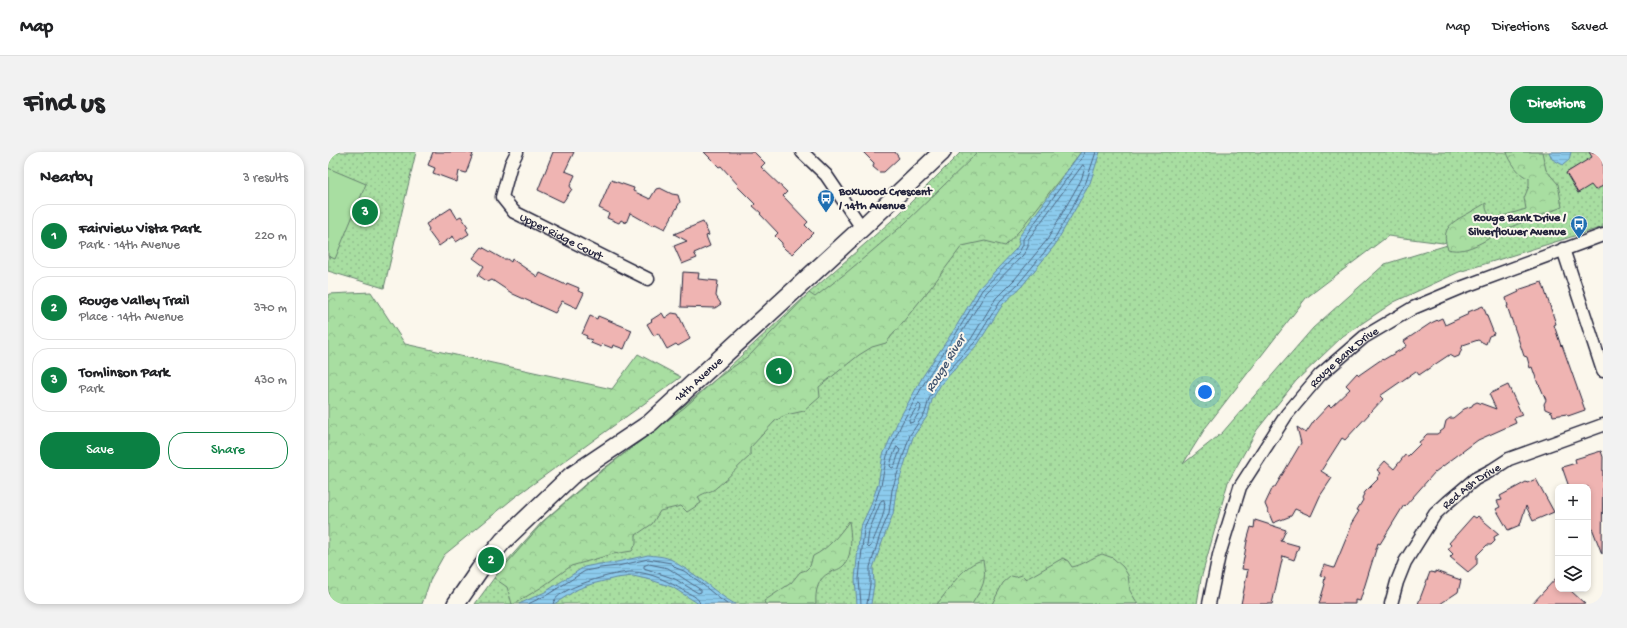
<!DOCTYPE html>
<meta charset="utf-8">
<style>
body{margin:0;font-family:"Gochi Hand",sans-serif;background:#f2f2f2;color:#202124}
.controls{position:absolute;right:12px;bottom:12px;display:grid;overflow:hidden;border-radius:8px;box-shadow:0 2px 6px #0003}
.controls button{width:36px;height:36px;display:grid;place-items:center;padding:0;border:0;border-bottom:1px solid #e0e0e0;background:#fff;color:#202124;font:20px sans-serif}
.you{position:absolute;left:877px;top:240px;width:14px;height:14px;margin:-10px;border:3px solid #fff;border-radius:50%;background:#1a73e8;box-shadow:0 0 0 6px #1a73e833}
.badge{display:grid;place-items:center;width:26px;height:26px;border-radius:50%;background:#0b8043;color:#fff;font-size:13px;font-weight:700}
.pin{position:absolute;translate:-50% -50%;border:2px solid #fff;box-shadow:0 1px 4px #0006}
.list{margin:0;padding:0;list-style:none}
h2{display:flex;justify-content:space-between;align-items:center;height:52px;margin:0;padding:0 16px;font-size:17px}
h2 small{font-size:13px;font-weight:400;color:#757577}
.list li{display:grid;grid-template-columns:26px 1fr auto;gap:12px;align-items:center;box-sizing:border-box;height:64px;margin:0 8px 8px;padding:0 8px;border:1px solid #e0e0e0;border-radius:16px}
.list b{display:block;font-size:15px;white-space:nowrap}
.list p{margin:0;font-size:13px;white-space:nowrap;color:#757577}
.list em{font-size:13px;font-style:normal;color:#757577}
.actions{display:flex;gap:8px;padding:12px 16px}
.actions a{flex:1;padding:9px 0;border:1px solid #0b8043;border-radius:16px;text-align:center;font-size:14px;color:#0b8043}
.actions .main{background:#0b8043;color:#fff}
.icon{flex:none;width:22px;height:22px;fill:none;stroke:currentColor;stroke-width:2;stroke-linecap:round;stroke-linejoin:round}
.map{position:relative;flex:none;width:1275px;height:452px;overflow:hidden;border-radius:16px}
header{display:flex;align-items:center;gap:24px;box-sizing:border-box;height:56px;padding:0 20px;background:#fff;border-bottom:1px solid #e0e0e0}
header strong{font-size:19px}
nav{display:flex;gap:22px;margin-inline-start:auto;font-size:14px}
.intro{display:flex;align-items:center;justify-content:space-between;box-sizing:border-box;height:96px;padding:0 24px}
h1{margin:0;font-size:28px}
.button{padding:10px 18px;border-radius:16px;background:#0b8043;color:#fff;font-size:14px;font-weight:700}
main{display:flex;gap:24px;padding:0 24px}
aside{flex:1;background:#fff;border-radius:16px;box-shadow:0 2px 6px #0003}
.map>svg:first-child{display:block}
.grass{fill:url(#grass-dots);stroke:#65806e;fill-rule:evenodd}
.forest{fill:url(#forest-crowns);stroke:#65806e}
.garden{fill:#a8dea1;stroke:#65806e}
.water{fill:url(#water-rules);stroke:#6287a6}
.lines{fill:none;stroke-linecap:round;stroke-linejoin:round}
.shore{stroke:#4c6682;stroke-width:1}
.building{fill:#efb4b2;stroke:#22223b}
.street-casing{stroke:#22223b;stroke-width:15}
.secondary-casing{stroke:#22223b;stroke-width:20}
.street{stroke:#fbf7ec;stroke-width:12}
.secondary{stroke:#fbf7ec;stroke-width:17}
.labels{text-anchor:middle;stroke-width:4;stroke-linejoin:round;paint-order:stroke}
.poi-label{font-size:12px;font-weight:bold;fill:#22223b;stroke:#fbf7ec;text-anchor:start}
.street-label{font-size:12px;fill:#22223b;stroke:#fbf7ec}
.water-label{font-size:13px;font-style:italic;fill:#425570;stroke:#fbf7ec}
</style>
<header>
<strong>Map</strong>
<nav><a>Map</a><a>Directions</a><a>Saved</a></nav>
</header>
<div class="intro"><h1>Find us</h1><a class="button">Directions</a></div>
<main>
<aside>
<h2>Nearby<small>3 results</small></h2>
<ul class="list">
<li><span class="badge">1</span><div><b>Fairview Vista Park</b><p>Park · 14th Avenue</p></div><em>220 m</em></li>
<li><span class="badge">2</span><div><b>Rouge Valley Trail</b><p>Place · 14th Avenue</p></div><em>370 m</em></li>
<li><span class="badge">3</span><div><b>Tomlinson Park</b><p>Park</p></div><em>430 m</em></li>
</ul>
<div class="actions"><a class="main">Save</a><a>Share</a></div>
</aside>
<div class="map">
<svg width="1275" height="452" viewBox="0 0 1275 452">
<defs>
<pattern id="grass-dots" width="8" height="8" patternUnits="userSpaceOnUse"><rect width="8" height="8" fill="#a8dea1"/><path d="M2 2h.1M6 6h.1" fill="none" stroke="#90be8c" stroke-width="1.8" stroke-linecap="round"/></pattern>
<pattern id="forest-crowns" width="20" height="18" patternUnits="userSpaceOnUse"><rect width="20" height="18" fill="#a8dea1"/><path d="M2 6a3 3 0 1 1 6 0M12 15a3 3 0 1 1 6 0" fill="none" stroke="#90be8c"/></pattern>
<pattern id="water-rules" width="6" height="5" patternUnits="userSpaceOnUse"><rect width="6" height="5" fill="#8ccbed"/><path d="M0 2.5h6" fill="none" stroke="#78aecc"/></pattern>
</defs>
<rect width="100%" height="100%" fill="#fbf7ec"/>
<filter id="ink" filterUnits="userSpaceOnUse"><feTurbulence type="fractalNoise" baseFrequency=".025" numOctaves="2"/><feDisplacementMap in="SourceGraphic" scale="8" xChannelSelector="R" yChannelSelector="G"/><feConvolveMatrix kernelMatrix="1 2 1 2 8 2 1 2 1" color-interpolation-filters="sRGB"/></filter>
<g filter="url(#ink)">
<g class="grass">
<polygon points="0,0 88,0 56,136 0,119"/>
<path d="M633 0H1275V75L1131 120 1066 150 1015 184 968 229 929 278 900 330 873 427 869 452H147L177 411 214 370 270 321 328 277 388 227 481 141 570 63ZM1195 70 1057 112 985 176 894 281 855 312 878 275 978 146 1060 84 1115 91 1156 76Z"/>
</g>
<g class="forest">
<path d="M650 0H753L692 78 677 94 657 89 634 94 604 134 558 191 544 195 531 203 491 235 492 245 476 259 458 263 447 269 422 296V304C410 314 401 326 389 335 383 341 378 339 370 345L373 351 359 360 353 354 332 359 324 372 308 383V392L304 399 285 402 243 414 214 435 186 452H184L179 435 166 426 217 368 271 321 357 255 388 227 422 203 481 141 487 145 518 121 576 72Z"/>
<path d="M1179 0H1214L1218 18 1230 32 1234 55C1215 63 1196 69 1178 77 1161 85 1140 103 1120 97 1111 76 1126 69 1141 61 1147 58 1152 54 1158 51 1157 57 1160 62 1164 66H1168L1198 57 1196 46 1201 34V26C1192 25 1181 8 1179 0Z"/>
<polygon points="43,140 77,192 284,237 310,202 353,225 187,345 116,403 103,426 94,452 0,452 0,143 1,142"/>
<path d="M521 369C523 382 525 401 517 412 512 418 507 418 501 421 490 426 487 440 488 451L486 452H437L436 449 463 431 472 420 478 418 482 414 485 404C500 397 512 382 521 369Z"/>
<path d="M774 402 785 406 795 415 800 423 802 439 810 452H664L675 431 683 424 688 425 694 423 698 427 735 406 740 409 744 415C755 413 763 406 774 402Z"/>
<path d="M655 408C659 430 655 434 644 452H609C622 437 635 412 655 408Z"/>
</g>
<polygon class="garden" points="0,16 38,32 7,107 0,104"/>
<g class="water">
<polygon points="753,0 772,0 762,31 727,93 694,134 675,152 650,192 613,232 604,248 600,263 585,285 568,339 565,362 556,385 545,416 546,432 543,452 529,452 527,427 532,376 542,355 550,332 555,303 570,269 595,224 626,178 651,136 688,97 691,92 690,86"/>
<polygon points="1221,0 1243,0 1241,8 1235,13 1224,7"/>
<path d="M320 403C327 404 337 404 344 408 347 409 349 412 351 413 372 424 387 441 407 452H371L344 435 323 428 305 424 288 426 264 432 250 437 226 452H191L217 440 256 415 271 412 289 410Z"/>
</g>
<g class="lines">
<g class="shore">
<polygon points="755,13 757,16 753,28 719,88 687,127 668,146 643,187 617,215 615,215 614,212 658,141 695,103 700,95 700,88"/>
<polygon points="591,252 593,254 592,259 585,270 582,271 581,268"/>
<polygon points="569,295 572,298 566,315 564,316 562,314 564,306"/>
<path d="M556 348C560 358 547 383 543 394L541 396 539 394 541 379 553 349Z"/>
<polygon points="321,412 340,416 373,438 373,440 370,441 347,427 316,416 316,414"/>
<polyline points="200,452 219,443 257,419 272,416 290,414 320,407 343,411 348,416 356,419 369,428 392,447 399,452"/>
<path d="M225 452C226 436 290 419 305 420 322 420 342 430 356 439 362 442 371 445 372 452"/>
<polyline points="533,452 531,427 536,377 545,357 553,333 559,304 574,271 599,226 629,180 654,138 691,100 695,93 695,87 755,4 756,0"/>
<polyline points="539,452 542,432 542,415 552,383 561,361 564,338 582,283 597,261 601,247 610,230 647,190 672,149 691,131 724,91 758,30 768,0"/>
</g>
</g>
<g class="building">
<polygon points="105,0 139,0 145,2 138,21 131,19 129,30 105,21 107,16 100,13"/>
<polygon points="225,0 246,0 237,19 247,23 242,34 244,37 235,50 210,38"/>
<polygon points="376,0 426,0 437,11 433,15 459,40 455,44 480,70 477,73 485,81 464,102 458,98 454,94 454,91 447,84 450,81 432,62 433,61 425,54 427,52 409,34 410,33 393,14 391,15"/>
<polygon points="535,0 567,0 571,6 556,20 551,20 545,15 546,11"/>
<polygon points="1261,0 1275,0 1275,34 1267,38 1263,33 1250,41 1238,21 1264,5"/>
<polygon points="283,28 306,36 305,39 322,47 328,37 332,36 344,42 350,43 352,50 337,77 327,72 325,74 302,61 298,71 293,68 291,71 279,66 281,61 271,56"/>
<polygon points="123,56 129,66 133,64 140,75 138,77 141,82 128,90 125,84 111,94 100,79 101,77 98,72"/>
<polygon points="375,70 381,83 378,84 382,94 366,101 369,106 354,112 346,94 359,89 346,82"/>
<polygon points="154,95 175,107 179,107 183,110 184,107 210,125 212,121 238,133 239,131 251,136 250,139 256,141 249,156 234,149 227,161 185,142 164,128 160,130 150,123 156,114 145,106"/>
<polygon points="355,120 371,121 370,127 390,129 388,144 393,152 387,156 353,155"/>
<polygon points="1214,130 1228,172 1226,173 1233,194 1234,193 1257,258 1240,264 1239,262 1225,264 1224,260 1217,257 1216,252 1218,248 1212,234 1210,232 1204,215 1202,216 1199,205 1196,204 1179,154 1180,154 1178,146 1191,140 1190,138"/>
<polygon points="1155,154 1166,182 1161,184 1158,192 1150,188 1135,193 1131,204 1126,206 1121,203 1091,223 1088,219 1052,244 1055,247 1017,288 1014,286 993,319 1004,326 992,344 983,364 967,357 963,364 945,371 937,352 945,335 947,335 973,291 969,275 978,281 986,269 1001,253 1003,255 1022,237 1018,233 1029,221 1031,223 1054,207 1055,208 1079,194 1076,189 1103,171 1114,166 1117,173 1141,162 1140,160"/>
<polygon points="334,161 337,166 344,161 350,162 362,187 350,194 348,192 339,197 330,181 326,184 319,172 324,169 323,168"/>
<polygon points="262,164 269,167 270,164 304,178 296,197 285,193 284,196 274,192 273,195 263,191 264,188 258,186 259,184 254,182"/>
<polygon points="1180,233 1194,263 1186,266 1188,271 1150,288 1107,320 1077,354 1076,353 1052,392 1050,391 1032,449 1027,448 1027,452 991,452 997,432 996,431 997,425 992,424 996,413 1006,416 1023,375 1023,372 1031,359 1029,358 1035,348 1034,346 1037,340 1050,327 1049,326 1053,321 1049,318 1057,309 1066,317 1077,303 1080,304 1092,292 1091,290 1096,286 1096,285 1099,282 1109,282 1116,277 1118,269 1122,266 1125,266 1136,257 1144,254 1145,252 1149,250 1168,257 1161,242"/>
<polygon points="1273,299 1275,305 1274,402 1264,376 1260,374 1260,335 1241,335 1234,315 1248,311 1247,307"/>
<polygon points="1208,327 1226,360 1205,369 1198,354 1192,373 1180,378 1168,357 1172,355 1169,349 1174,348 1172,344 1198,330 1199,331"/>
<polygon points="1145,364 1148,366 1150,364 1171,382 1166,385 1167,389 1163,393 1159,393 1149,403 1149,412 1140,420 1122,405 1125,402 1120,397 1123,393 1121,391"/>
<polygon points="927,368 958,378 953,389 971,394 966,408 955,404 944,452 913,452 920,418 914,417 919,389 923,375 926,376"/>
<polygon points="1107,419 1133,428 1130,440 1112,452 1090,452 1102,420 1107,421"/>
<polygon points="1230,424 1230,437 1241,437 1257,452 1204,452"/>
</g>
<g class="lines">
<g class="street-casing">
<g id="street">
<path id="s1" d="M189 0 183 12 174 45 186 60 320 127"/>
<polyline points="474,0 498,23 534,76"/>
<polyline points="1235,97 1275,219"/>
<path id="s2" d="M881 452 891 403 912 335 959 262 992 223 1036 185 1085 156 1135 135 1275 83"/>
<path id="s3" d="M1063 452 1069 430 1077 410 1107 362 1120 350 1147 327 1164 318 1181 307 1275 273"/>
</g>
</g>
<g class="secondary-casing">
<g id="secondary">
<path id="s4" d="M128 452 152 417 175 389 243 324 322 271 534 76 614 0"/>
</g>
</g>
<use href="#street" class="street"/>
<use href="#secondary" class="secondary"/>
</g>
</g>
<defs>
<g id="bus-pin" transform="scale(0.9)"><path d="M0 17L-7.5 6A9.5 9.5 0 1 1 7.5 6Z" fill="#1f6fb2" stroke="#fbf7ec"/><path d="M-5-6H5V4H4V6H2V4H-2V6H-4V4H-5ZM-3.5-4V0h7V-4ZM-3.5 1.2v1.5H-2V1.2ZM2 1.2v1.5H3.5V1.2Z" fill="#fff"/></g>
</defs>
<g fill-rule="evenodd">
<use href="#bus-pin" x="498" y="46"/>
<use href="#bus-pin" x="1251" y="72"/>
</g>
<g class="labels">
<g class="poi-label">
<text x="511" y="43">Boxwood Crescent<tspan x="511" dy="14">/ 14th Avenue</tspan></text>
<text x="1238" y="69" text-anchor="end">Rouge Bank Drive /<tspan x="1238" dy="14">Silverflower Avenue</tspan></text>
</g>
<g class="street-label">
<text dy="4" stroke="none"><textPath href="#s1" startOffset="120">Upper Ridge Court</textPath></text>
<text dy="4" stroke="none"><textPath href="#s2" startOffset="289">Rouge Bank Drive</textPath></text>
<text dy="4" stroke="none"><textPath href="#s4" startOffset="333">14th Avenue</textPath></text>
<text dy="4" stroke="none"><textPath href="#s3" startOffset="147">Red Ash Drive</textPath></text>
</g>
<g class="water-label">
<text transform="translate(616 211) rotate(-58)" y="5">Rouge River</text>
</g>
</g>
</svg>
<div class="controls">
<button>+</button>
<button>−</button>
<button><svg class="icon" aria-label="layers" viewBox="0 0 24 24"><path d="M12 4l9 5-9 5-9-5zM3 14l9 5 9-5"/></svg></button>
</div>
<div class="you"></div>
<div class="pin badge" style="left:451px;top:219px">1</div>
<div class="pin badge" style="left:163px;top:408px">2</div>
<div class="pin badge" style="left:37px;top:60px">3</div>
</div>
</main>
